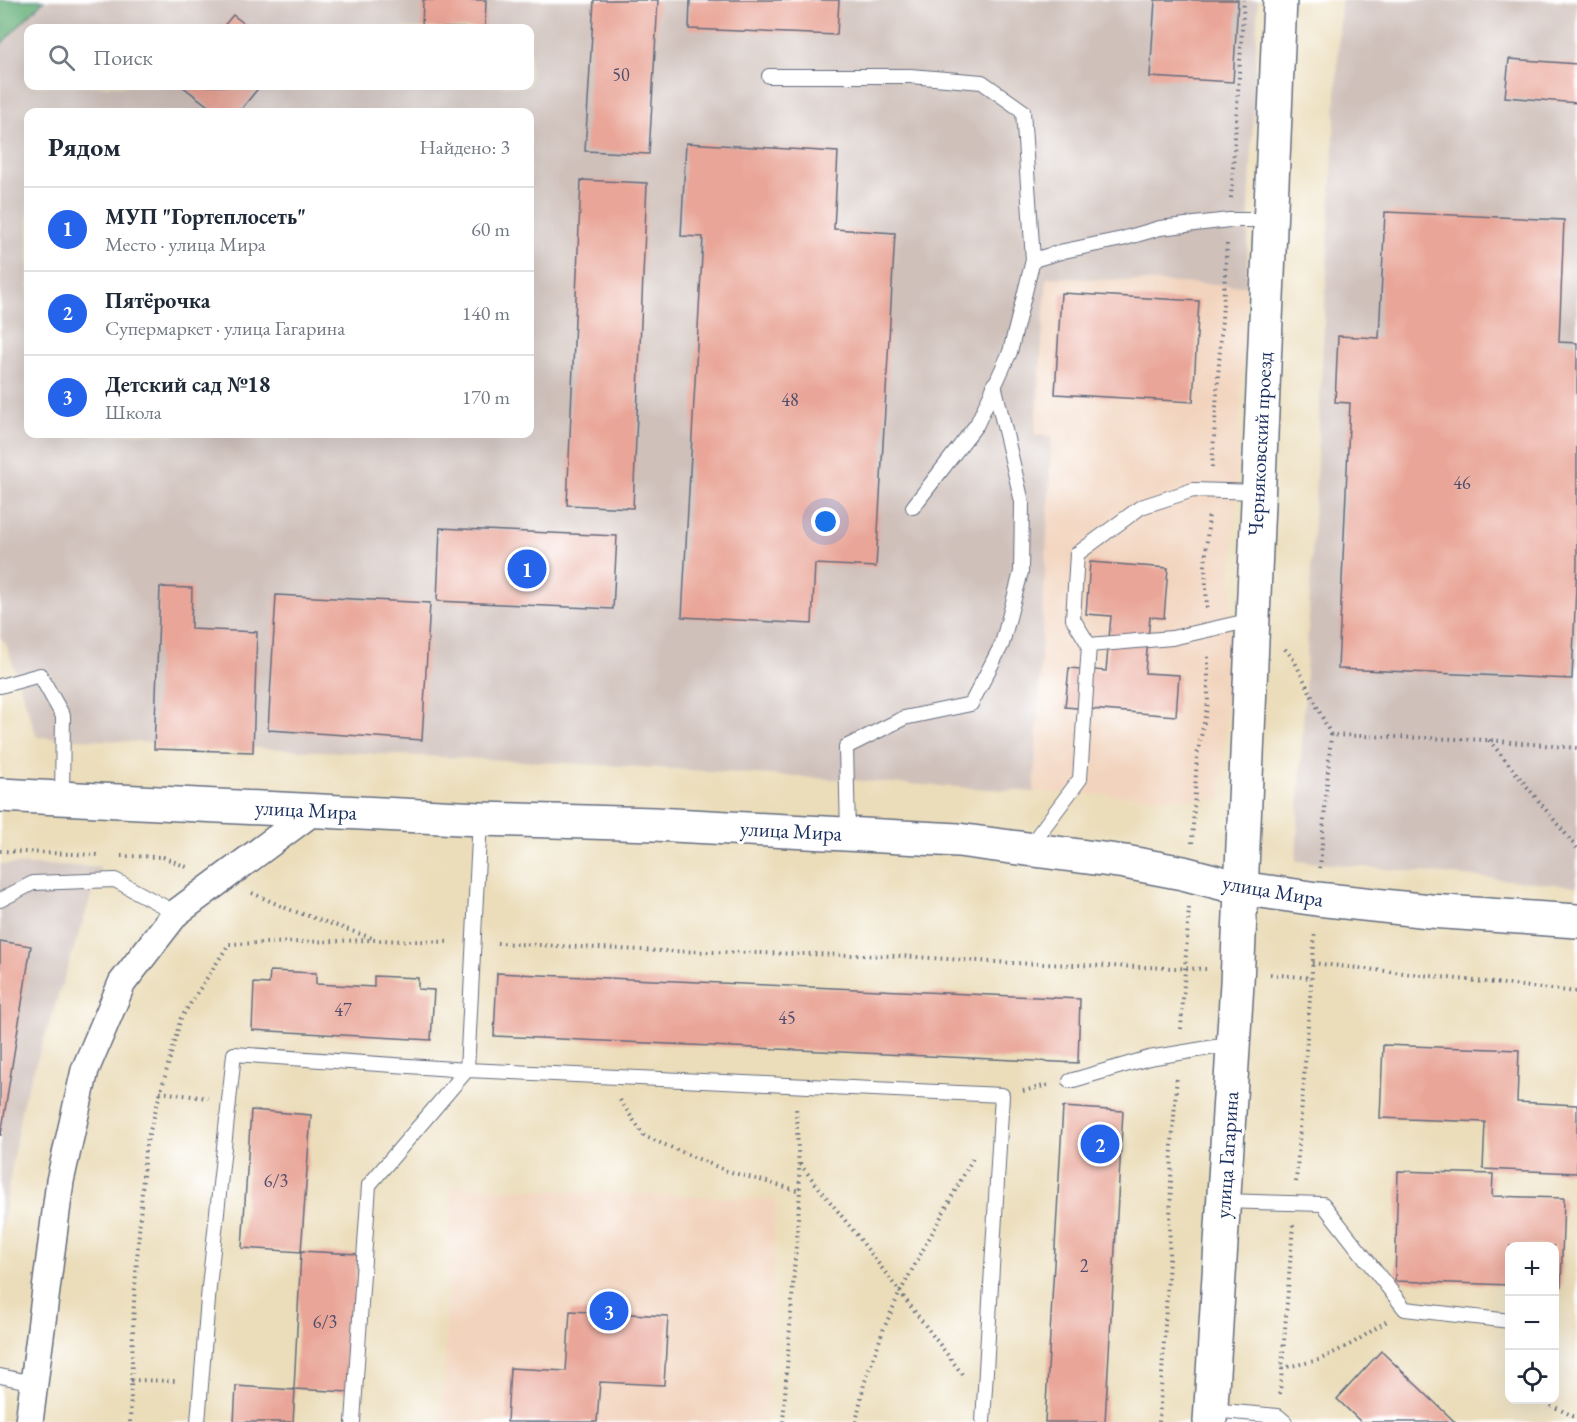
<!DOCTYPE html>
<html lang="ru">
<meta charset="utf-8">
<style>
body{margin:0;font-family:"EB Garamond",serif;background:#f6f6f7;color:#1f2937}
.controls{position:absolute;right:18px;bottom:18px;display:grid;overflow:hidden;border-radius:12px;box-shadow:0 6px 24px #0002}
.controls button{width:54px;height:54px;display:grid;place-items:center;padding:0;border:0;border-bottom:2px solid #e0e1e3;background:#fff;color:#1f2937;font:30px sans-serif}
.you{position:absolute;left:826px;top:522px;width:21px;height:21px;margin:-15px;border:4px solid #fff;border-radius:50%;background:#1a73e8;box-shadow:0 0 0 9px #1a73e833}
.badge{display:grid;place-items:center;width:39px;height:39px;border-radius:50%;background:#2563eb;color:#fff;font-size:20px;font-weight:700}
.pin{position:absolute;translate:-50% -50%;border:3px solid #fff;box-shadow:0 2px 6px #0006}
.list{margin:0;padding:0;list-style:none}
h2{display:flex;justify-content:space-between;align-items:center;height:78px;margin:0;padding:0 24px;font-size:26px}
h2 small{font-size:20px;font-weight:400;color:#747a83}
.list li{display:grid;grid-template-columns:39px 1fr auto;gap:18px;align-items:center;box-sizing:border-box;height:84px;padding:0 24px;border-top:2px solid #e0e1e3}
.list b{display:block;font-size:22px;white-space:nowrap}
.list p{margin:0;font-size:20px;white-space:nowrap;color:#747a83}
.list em{font-size:20px;font-style:normal;color:#747a83}
.icon{flex:none;width:33px;height:33px;fill:none;stroke:currentColor;stroke-width:2;stroke-linecap:round;stroke-linejoin:round}
.map{position:relative;flex:none;width:1577px;height:1422px;overflow:hidden}
.search{position:absolute;background:#fff;box-shadow:0 6px 24px #0002;left:24px;top:24px;width:510px;height:66px;display:flex;align-items:center;gap:15px;box-sizing:border-box;padding:0 21px;border-radius:12px;color:#747a83;font-size:22px}
.panel{position:absolute;background:#fff;box-shadow:0 6px 24px #0002;left:24px;top:108px;width:510px;height:330px;border-radius:12px}
.map>svg:first-child{display:block}
.built{fill:#f2d4be}
.industrial{fill:#cfc0ba;fill-rule:evenodd}
.forest{fill:#62ad76;stroke:#3e6e6a;stroke-width:1.5}
.building{fill:#e9a597}
.lines{fill:none;stroke-linecap:round;stroke-linejoin:round}
.lane-casing{stroke:#646c7e;stroke-width:16}
.street-casing{stroke:#646c7e;stroke-width:30}
.secondary-casing{stroke:#646c7e;stroke-width:36}
.path{stroke:#646c7e;stroke-width:4;stroke-dasharray:1.5 4.5;stroke-linecap:butt}
.lane{stroke:#fff;stroke-width:14}
.street{stroke:#fff;stroke-width:27}
.secondary{stroke:#fff;stroke-width:33}
.labels{text-anchor:middle;stroke-width:6;stroke-linejoin:round;paint-order:stroke}
.number-label{font-size:18px;fill:#4e4c6c}
.street-label{font-size:21px;fill:#1b2f5e;stroke:#fff}
</style>
<div class="map">
<svg width="1577" height="1422" viewBox="0 0 1577 1422">
<rect width="100%" height="100%" fill="#fff"/>
<filter id="ink" filterUnits="userSpaceOnUse"><feTurbulence type="fractalNoise" baseFrequency=".0167" numOctaves="2"/><feDisplacementMap in="SourceGraphic" scale="12" xChannelSelector="R" yChannelSelector="G"/><feConvolveMatrix kernelMatrix="1 2 1 2 8 2 1 2 1" color-interpolation-filters="sRGB"/></filter>
<filter id="wash" filterUnits="userSpaceOnUse"><feTurbulence type="fractalNoise" baseFrequency=".008" numOctaves="4" result="noise"/><feDisplacementMap in="SourceGraphic" scale="24" xChannelSelector="R" yChannelSelector="G"/><feGaussianBlur stdDeviation="1.35" result="paint"/><feColorMatrix in="noise" values="0 0 0 0 0 0 0 0 0 0 0 0 0 0 0 0 0 1.4 0 .05"/><feComposite in="paint" operator="in"/></filter>
<g filter="url(#wash)">
<rect width="100%" height="100%" fill="#ebddba"/>
<g class="built">
<polygon points="1047,277 1246,286 1222,800 1034,792 1052,437 1035,435"/>
<polygon points="452,1186 776,1200 767,1422 442,1422"/>
</g>
<g class="industrial">
<path d="M44 0H1258L1246 286 1047 277 1035 435 1052 436 1034 792 642 767 37 737 6 644 0 637V45ZM28 28H530V86H28ZM28 112H530V434H28Z"/>
<polygon points="1341,0 1577,0 1577,886 1296,861"/>
<polygon points="0,864 101,867 22,1105 0,1239"/>
</g>
<polygon class="forest" points="0,0 44,0 0,45"/>
<g id="blocks">
<g class="building">
<polygon points="423,0 486,0 485,28 422,28"/>
<polygon points="594,0 658,0 649,154 585,151"/>
<polygon points="690,0 839,0 837,35 689,29"/>
<polygon points="1155,0 1238,0 1233,82 1150,77"/>
<polygon points="233,15 250,28 222,28"/>
<polygon points="1509,59 1577,64 1577,103 1505,97"/>
<polygon points="182,86 260,86 239,112 216,112"/>
<polygon points="686,143 838,152 834,229 895,233 876,567 815,564 812,624 682,617 703,237 681,236"/>
<polygon points="581,180 647,183 633,508 567,505"/>
<polygon points="1385,212 1564,220 1559,342 1577,343 1577,563 1572,679 1338,669 1350,403 1335,402 1338,336 1379,338"/>
<polygon points="1061,293 1199,301 1193,402 1055,394"/>
<polygon points="440,528 617,536 613,609 437,601"/>
<polygon points="1090,562 1168,568 1164,618 1150,617 1145,673 1179,675 1176,716 1065,707 1069,668 1106,671 1111,616 1086,614"/>
<polygon points="160,587 192,588 191,629 257,632 253,752 154,749"/>
<polygon points="276,595 430,603 422,740 268,730"/>
<polygon points="0,941 31,946 1,1135 0,1135"/>
<polygon points="270,971 316,973 316,984 374,987 374,976 418,978 418,989 434,990 431,1040 252,1030 254,983 269,984"/>
<polygon points="497,973 1080,999 1078,1063 494,1036"/>
<polygon points="1383,1045 1519,1050 1517,1102 1577,1105 1577,1173 1483,1169 1485,1122 1380,1118"/>
<polygon points="1063,1107 1123,1111 1105,1422 1045,1422"/>
<polygon points="251,1110 311,1115 301,1252 242,1248"/>
<polygon points="1398,1171 1493,1174 1492,1196 1564,1198 1561,1287 1554,1286 1554,1246 1510,1246 1510,1285 1395,1281"/>
<polygon points="301,1251 357,1254 349,1392 294,1389"/>
<polygon points="570,1311 668,1316 664,1385 600,1382 597,1422 507,1422 510,1368 566,1371"/>
<polygon points="1381,1351 1455,1422 1361,1422 1337,1399"/>
<polygon points="236,1386 295,1390 293,1422 234,1422"/>
</g>
</g>
</g>
<g filter="url(#ink)">
<use href="#blocks" fill-opacity="0" stroke="#646c7e" stroke-width="1.5"/>
<g class="lines">
<g class="lane-casing">
<g id="lane">
<polyline points="769,76 910,76 982,82 1023,111 1033,260 1064,251 1122,239 1160,228 1229,220 1270,220"/>
<polyline points="913,507 977,424 1010,352 1033,260"/>
<polyline points="1089,645 1073,619 1077,554 1141,507 1193,490 1258,492"/>
<polyline points="0,686 40,675 63,716 62,798"/>
<polyline points="480,819 467,1070 1002,1095 983,1422"/>
<polyline points="848,834 846,747 904,718 971,704 1002,644 1021,572 1022,502 994,384"/>
<polyline points="1029,847 1080,779 1089,645 1172,638 1252,620"/>
<polyline points="0,900 33,883 115,880 176,913"/>
<polyline points="1070,1081 1149,1058 1233,1044"/>
<polyline points="1224,1201 1323,1204 1405,1309 1510,1321"/>
<polyline points="0,1376 34,1383"/>
<polyline points="1211,1410 1278,1416 1285,1422"/>
<polyline points="198,1422 209,1287 234,1054 467,1070"/>
<polyline points="353,1422 369,1185 467,1070"/>
</g>
</g>
<g class="street-casing">
<polyline id="street" points="29,1422 60,1181 85,1070 122,983 176,913 315,810"/>
</g>
<g class="secondary-casing">
<g id="secondary">
<polyline points="0,795 480,819 654,824 958,840 1125,862 1183,873 1240,888 1317,899 1430,911 1577,921"/>
<polyline points="1210,1422 1237,983 1280,0"/>
</g>
</g>
<g class="path">
<polyline points="1231,198 1244,0"/>
<polyline points="1212,467 1227,244"/>
<polyline points="1207,608 1205,566 1209,513"/>
<polyline points="1285,649 1294,660 1331,735"/>
<polyline points="1489,740 1577,848"/>
<polyline points="1192,843 1197,756 1208,703 1208,654"/>
<polyline points="0,851 98,855"/>
<polyline points="121,856 163,857 189,868"/>
<polyline points="1320,868 1331,735 1488,740 1577,748"/>
<polyline points="252,893 288,909 375,939"/>
<polyline points="497,943 661,951 900,956 1011,963 1206,969"/>
<polyline points="1312,963 1577,992"/>
<polyline points="1270,974 1311,978"/>
<polyline points="1181,1029 1189,908"/>
<polyline points="1023,1091 1048,1085"/>
<polyline points="160,1092 208,1098"/>
<polyline points="620,1100 644,1136 727,1171 800,1191"/>
<polyline points="800,1164 856,1234 962,1374"/>
<polyline points="1296,1182 1315,932"/>
<polyline points="1282,1368 1319,1360 1353,1343 1387,1321"/>
<polyline points="131,1380 179,1381"/>
<polyline points="1280,1394 1293,1225"/>
<polyline points="1540,1400 1577,1418"/>
<polyline points="130,1422 134,1301 145,1149 181,1018 229,944 373,940 451,942"/>
<polyline points="783,1422 800,1191 796,1108"/>
<polyline points="856,1422 864,1384 884,1328 900,1292 974,1156"/>
<polyline points="1159,1422 1169,1260 1172,1144 1177,1075"/>
</g>
<use href="#lane" class="lane"/>
<use href="#street" class="street"/>
<use href="#secondary" class="secondary"/>
</g>
</g>
<g class="labels">
<g class="number-label">
<text x="621" y="81">50</text>
<text x="790" y="406">48</text>
<text x="1462" y="489">46</text>
<text x="343" y="1016">47</text>
<text x="787" y="1024">45</text>
<text x="276" y="1187">6/3</text>
<text x="1084" y="1272">2</text>
<text x="325" y="1328">6/3</text>
</g>
<g class="street-label">
<text transform="translate(1260 444) rotate(-87)" y="7">Черняковский проезд</text>
<text transform="translate(306 810) rotate(3)" y="7">улица Мира</text>
<text transform="translate(791 831) rotate(3)" y="7">улица Мира</text>
<text transform="translate(1273 891) rotate(10)" y="7">улица Мира</text>
<text transform="translate(1227 1155) rotate(-86)" y="7">улица Гагарина</text>
</g>
</g>
</svg>
<div class="controls">
<button>+</button>
<button>−</button>
<button><svg class="icon" aria-label="locate" viewBox="0 0 24 24"><circle cx="12" cy="12" r="6"/><path d="M12 2v4M12 18v4M2 12h4M18 12h4"/></svg></button>
</div>
<div class="you"></div>
<div class="pin badge" style="left:527px;top:569px">1</div>
<div class="pin badge" style="left:1100px;top:1144px">2</div>
<div class="pin badge" style="left:609px;top:1311px">3</div>
<div class="search"><svg class="icon" aria-label="search" viewBox="0 0 24 24"><circle cx="10" cy="10" r="6"/><path d="M15 15l6 6"/></svg>Поиск</div>
<section class="panel">
<h2>Рядом<small>Найдено: 3</small></h2>
<ul class="list">
<li><span class="badge">1</span><div><b>МУП &quot;Гортеплосеть&quot;</b><p>Место · улица Мира</p></div><em>60 m</em></li>
<li><span class="badge">2</span><div><b>Пятёрочка</b><p>Супермаркет · улица Гагарина</p></div><em>140 m</em></li>
<li><span class="badge">3</span><div><b>Детский сад №18</b><p>Школа</p></div><em>170 m</em></li>
</ul>
</section>
</div>
